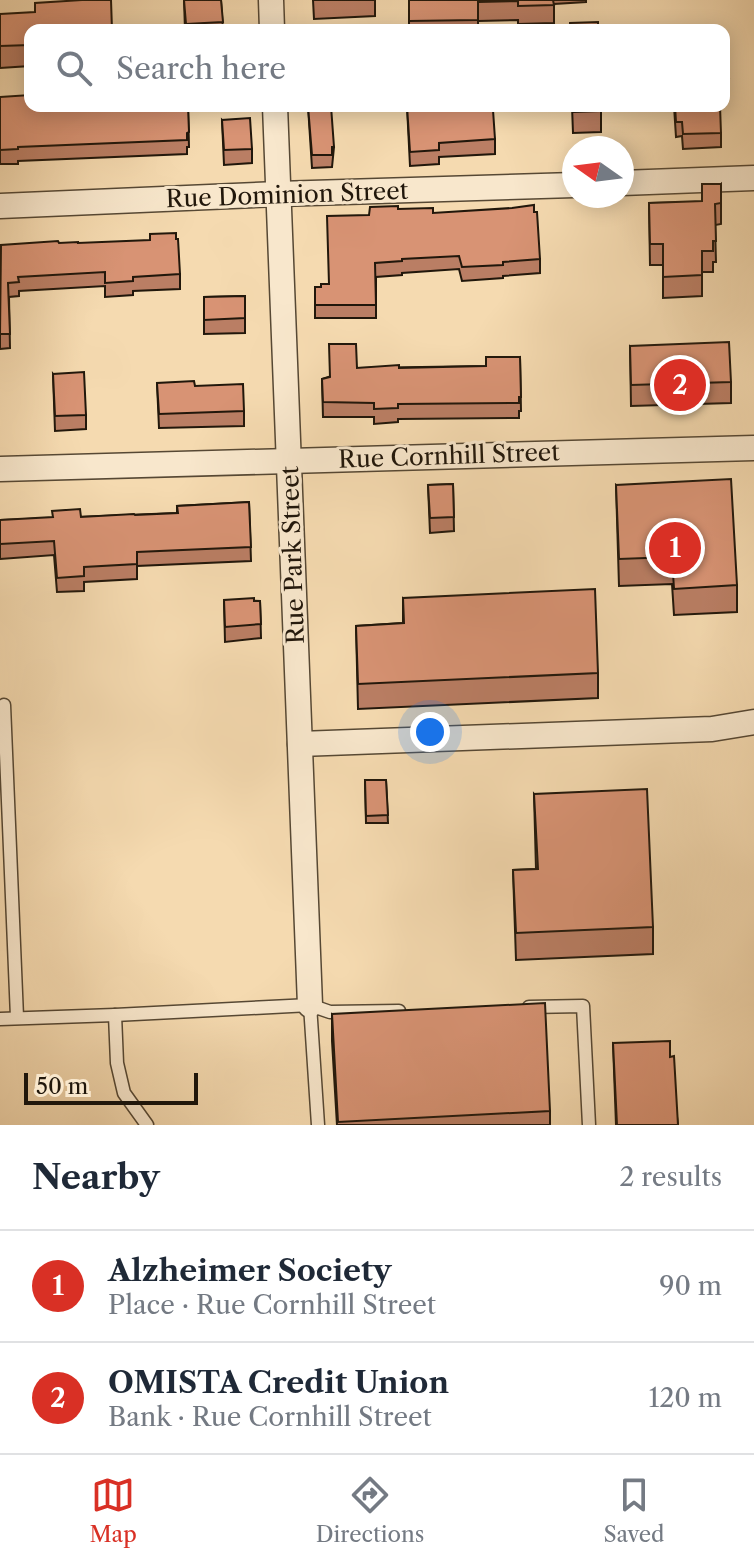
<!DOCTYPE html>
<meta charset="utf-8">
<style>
body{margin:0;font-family:"Libre Caslon Text",serif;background:#f6f6f7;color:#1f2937}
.compass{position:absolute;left:562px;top:136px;width:72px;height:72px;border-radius:50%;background:#fff;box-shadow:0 4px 20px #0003;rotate:284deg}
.scale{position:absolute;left:24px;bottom:20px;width:174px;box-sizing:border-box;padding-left:8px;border:4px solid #21170b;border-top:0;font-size:22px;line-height:28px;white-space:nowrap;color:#21170b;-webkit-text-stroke:6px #f8e7cc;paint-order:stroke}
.you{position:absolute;left:430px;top:732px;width:28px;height:28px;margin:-20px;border:6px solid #fff;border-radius:50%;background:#1a73e8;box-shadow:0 0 0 12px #1a73e833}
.badge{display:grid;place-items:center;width:52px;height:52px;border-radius:50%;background:#d93025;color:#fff;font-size:26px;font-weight:700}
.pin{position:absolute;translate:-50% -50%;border:4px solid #fff;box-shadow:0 2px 8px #0006}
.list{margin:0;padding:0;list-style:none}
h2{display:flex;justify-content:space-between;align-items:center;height:104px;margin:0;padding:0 32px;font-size:34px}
h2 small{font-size:26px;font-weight:400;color:#747a83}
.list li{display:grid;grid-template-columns:52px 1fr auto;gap:24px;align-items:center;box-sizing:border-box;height:112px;padding:0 32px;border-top:2px solid #e0e1e3}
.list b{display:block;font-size:30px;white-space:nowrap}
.list p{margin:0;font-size:26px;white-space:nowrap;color:#747a83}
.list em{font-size:26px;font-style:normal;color:#747a83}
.icon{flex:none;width:44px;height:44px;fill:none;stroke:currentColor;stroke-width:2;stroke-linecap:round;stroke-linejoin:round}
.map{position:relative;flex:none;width:754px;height:1125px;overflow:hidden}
.search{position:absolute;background:#fff;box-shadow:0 4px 20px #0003;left:24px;right:24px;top:24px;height:88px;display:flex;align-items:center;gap:20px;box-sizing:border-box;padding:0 28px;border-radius:16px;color:#747a83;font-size:30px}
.sheet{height:328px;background:#fff}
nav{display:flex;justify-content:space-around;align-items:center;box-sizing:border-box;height:112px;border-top:2px solid #e0e1e3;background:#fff;font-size:22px;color:#747a83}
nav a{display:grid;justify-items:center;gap:4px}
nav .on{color:#d93025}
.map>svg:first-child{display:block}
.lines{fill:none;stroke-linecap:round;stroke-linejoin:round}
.lane-casing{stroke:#564834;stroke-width:15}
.street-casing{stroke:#564834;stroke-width:27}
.lane{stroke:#f8e7cc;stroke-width:12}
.street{stroke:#f8e7cc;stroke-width:24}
.wall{fill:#ba7e64;stroke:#21170b;stroke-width:2}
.building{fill:#d89374;stroke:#21170b;stroke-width:2}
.labels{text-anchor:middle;stroke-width:6;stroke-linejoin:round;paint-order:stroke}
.street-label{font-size:24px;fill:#21170b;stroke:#f8e7cc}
</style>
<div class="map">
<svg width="754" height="1125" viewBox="0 0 754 1125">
<rect width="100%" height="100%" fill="#f5dab0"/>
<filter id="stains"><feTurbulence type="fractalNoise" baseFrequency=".0025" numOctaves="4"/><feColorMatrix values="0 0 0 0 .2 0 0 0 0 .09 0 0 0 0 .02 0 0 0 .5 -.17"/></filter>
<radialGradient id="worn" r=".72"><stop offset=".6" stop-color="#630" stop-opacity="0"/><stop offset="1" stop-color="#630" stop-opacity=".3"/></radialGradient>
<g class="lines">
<g class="lane-casing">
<g id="lane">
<polyline points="4,705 17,1017"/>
<polyline points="310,1005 318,1125"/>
<polyline points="529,1007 583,1006 589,1125"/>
<polyline points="115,1015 117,1063 124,1093 147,1125"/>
<polyline points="0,1019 115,1015 310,1005 330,1012 399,1011"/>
</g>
</g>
<g class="street-casing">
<g id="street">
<polyline points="271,0 272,30"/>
<polyline points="275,106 310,1005"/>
<polyline points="622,183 754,178"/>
<polyline points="0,206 278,194 574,185"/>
<polyline points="0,469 754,448"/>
<polyline points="300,744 712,729 754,722"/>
</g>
</g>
<use href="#lane" class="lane"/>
<use href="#street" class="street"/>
</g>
<g class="wall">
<polygon points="184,0 221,0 223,30 185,30"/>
<polygon points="313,0 375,0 375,16 314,19"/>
<polygon points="409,0 586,0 586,2 554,4 554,23 518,24 518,20 478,21 478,30 409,30"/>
<polygon points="0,14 30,30 30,66 0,68"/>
<polygon points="724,38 729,78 729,93 724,93"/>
<polygon points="0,97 72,107 188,106 189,147 187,147 187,154 18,161 18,164 0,164"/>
<polygon points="308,106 334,147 332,167 312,168"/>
<polygon points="407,106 473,111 495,139 495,154 439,157 439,164 410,166"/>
<polygon points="572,106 601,106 601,132 573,133"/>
<polygon points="674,106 721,133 721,147 683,149 682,136 676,137"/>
<polygon points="222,120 252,149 252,163 224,165"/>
<polygon points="721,184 721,224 715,225 716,262 713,262 713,272 702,272 702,296 663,298 663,265 650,265 649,203 702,202"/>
<polygon points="398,209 433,213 540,259 540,273 503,276 503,278 462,281 459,269 402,273 402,275 376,277 376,318 315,318 315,287 321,287 329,284 369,215"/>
<polygon points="59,243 78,243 180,274 180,289 133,291 133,295 105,297 105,286 19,291 19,296 9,297 10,348 0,349 0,247"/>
<polygon points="245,296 245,333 204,334 204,297"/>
<polygon points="630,346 731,382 731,403 631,406"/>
<polygon points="520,357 521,411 519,411 519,418 398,419 398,422 374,424 374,417 323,417 322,379 357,368 486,366"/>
<polygon points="53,374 86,415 86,429 55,431"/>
<polygon points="157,383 195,386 244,411 244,426 159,428"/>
<polygon points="453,484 454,531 430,533 428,485"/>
<polygon points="616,485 737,585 737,612 674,615 672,584 619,586"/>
<polygon points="249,502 251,561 137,566 137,579 84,582 84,591 57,592 54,555 0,559 0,520 177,513 177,506"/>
<polygon points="403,598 598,673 598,698 358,709 356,626 403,623"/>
<polygon points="224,600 260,601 261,638 225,642"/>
<polygon points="365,780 386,780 388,823 366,823"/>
<polygon points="534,794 653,927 653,954 516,960 513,870 536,869"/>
<polygon points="332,1014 550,1111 550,1125 337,1125 332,1041"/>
<polygon points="613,1043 670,1057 678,1125 616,1125"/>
</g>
<g class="building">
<polygon points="82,0 111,0 112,30 30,30 30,45 0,46 0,14 35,12 35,3"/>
<polygon points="184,0 221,0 223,22 186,24"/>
<polygon points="409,0 553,0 554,5 518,6 518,1 478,2 478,20 409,21"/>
<polygon points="598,22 598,30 570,30 570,23"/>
<polygon points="726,37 729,78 724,78 724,38"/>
<polygon points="30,95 30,106 188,106 189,132 187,133 187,140 18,147 18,149 0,150 0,97"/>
<polygon points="308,106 331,106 334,147 332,147 332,155 312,155"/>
<polygon points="407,106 473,106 473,111 493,110 495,139 439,143 439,150 410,152"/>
<polygon points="572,106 601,106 601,111 573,112"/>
<polygon points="675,106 720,106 721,133 683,134 682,122 676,122"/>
<polygon points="250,118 252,149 224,150 222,120"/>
<polygon points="702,184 721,184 721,203 715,204 716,241 713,241 713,251 702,251 702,275 663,277 663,244 650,244 649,203 702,201"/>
<polygon points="534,205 534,212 537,212 540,259 503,262 503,265 462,267 459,256 402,259 402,261 375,263 376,305 315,305 315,287 321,287 321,284 329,284 327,216 369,215 370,207 398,206 398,209 433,208 433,213 512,208"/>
<polygon points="176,233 176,239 178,239 180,274 133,277 133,281 105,283 105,272 18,277 19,282 8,283 10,334 0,334 1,245 58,241 59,243 78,242 78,243 150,240 150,234"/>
<polygon points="245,296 245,318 204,320 204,297"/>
<polygon points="729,342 731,382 631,385 630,346"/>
<polygon points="329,344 356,344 357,368 399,365 399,368 486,366 486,357 520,357 521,397 519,397 519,403 398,404 398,408 374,409 374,403 323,402 322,379 330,377"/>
<polygon points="84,372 86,415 55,416 53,374"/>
<polygon points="194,381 195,386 243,384 244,411 159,414 157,383"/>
<polygon points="731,479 737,585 674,589 672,557 619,559 616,485"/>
<polygon points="453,484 454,517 430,518 428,485"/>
<polygon points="249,502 251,547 137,552 137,564 84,567 84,576 57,578 54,541 0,544 0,520 53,517 52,511 80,509 81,517 134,514 135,515 178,513 177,506"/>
<polygon points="595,589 598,673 358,684 356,626 404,623 403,598"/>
<polygon points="254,598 254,601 260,601 261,624 225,627 224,600"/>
<polygon points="365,780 386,780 388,815 366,816"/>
<polygon points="647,789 653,927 516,933 513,870 538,869 534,794"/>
<polygon points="545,1003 550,1111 338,1122 332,1014"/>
<polygon points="670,1041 670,1057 674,1056 678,1125 617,1125 613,1043"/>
</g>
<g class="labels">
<g class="street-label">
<text transform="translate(287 195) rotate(-2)" y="8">Rue Dominion Street</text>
<text transform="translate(449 456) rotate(-2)" y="8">Rue Cornhill Street</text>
<text transform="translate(293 555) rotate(-92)" y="8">Rue Park Street</text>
</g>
</g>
<rect width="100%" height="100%" filter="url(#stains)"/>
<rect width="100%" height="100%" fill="url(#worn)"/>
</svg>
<svg class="compass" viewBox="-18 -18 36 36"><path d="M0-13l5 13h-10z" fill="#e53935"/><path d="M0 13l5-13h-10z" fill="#747a83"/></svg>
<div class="scale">50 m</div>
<div class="you"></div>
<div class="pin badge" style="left:675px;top:548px">1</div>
<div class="pin badge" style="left:680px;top:385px">2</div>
<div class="search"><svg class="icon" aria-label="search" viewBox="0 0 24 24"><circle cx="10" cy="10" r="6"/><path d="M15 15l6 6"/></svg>Search here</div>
</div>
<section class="sheet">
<h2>Nearby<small>2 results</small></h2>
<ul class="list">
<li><span class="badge">1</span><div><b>Alzheimer Society</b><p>Place · Rue Cornhill Street</p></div><em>90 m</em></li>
<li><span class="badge">2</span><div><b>OMISTA Credit Union</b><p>Bank · Rue Cornhill Street</p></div><em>120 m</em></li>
</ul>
</section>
<nav>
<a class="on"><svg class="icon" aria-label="map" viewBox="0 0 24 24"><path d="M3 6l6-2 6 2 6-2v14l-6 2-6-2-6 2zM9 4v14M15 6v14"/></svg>Map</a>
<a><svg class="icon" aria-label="directions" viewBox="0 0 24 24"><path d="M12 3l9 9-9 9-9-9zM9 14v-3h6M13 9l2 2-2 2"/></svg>Directions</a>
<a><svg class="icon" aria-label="saved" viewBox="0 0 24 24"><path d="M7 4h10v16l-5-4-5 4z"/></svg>Saved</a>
</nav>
